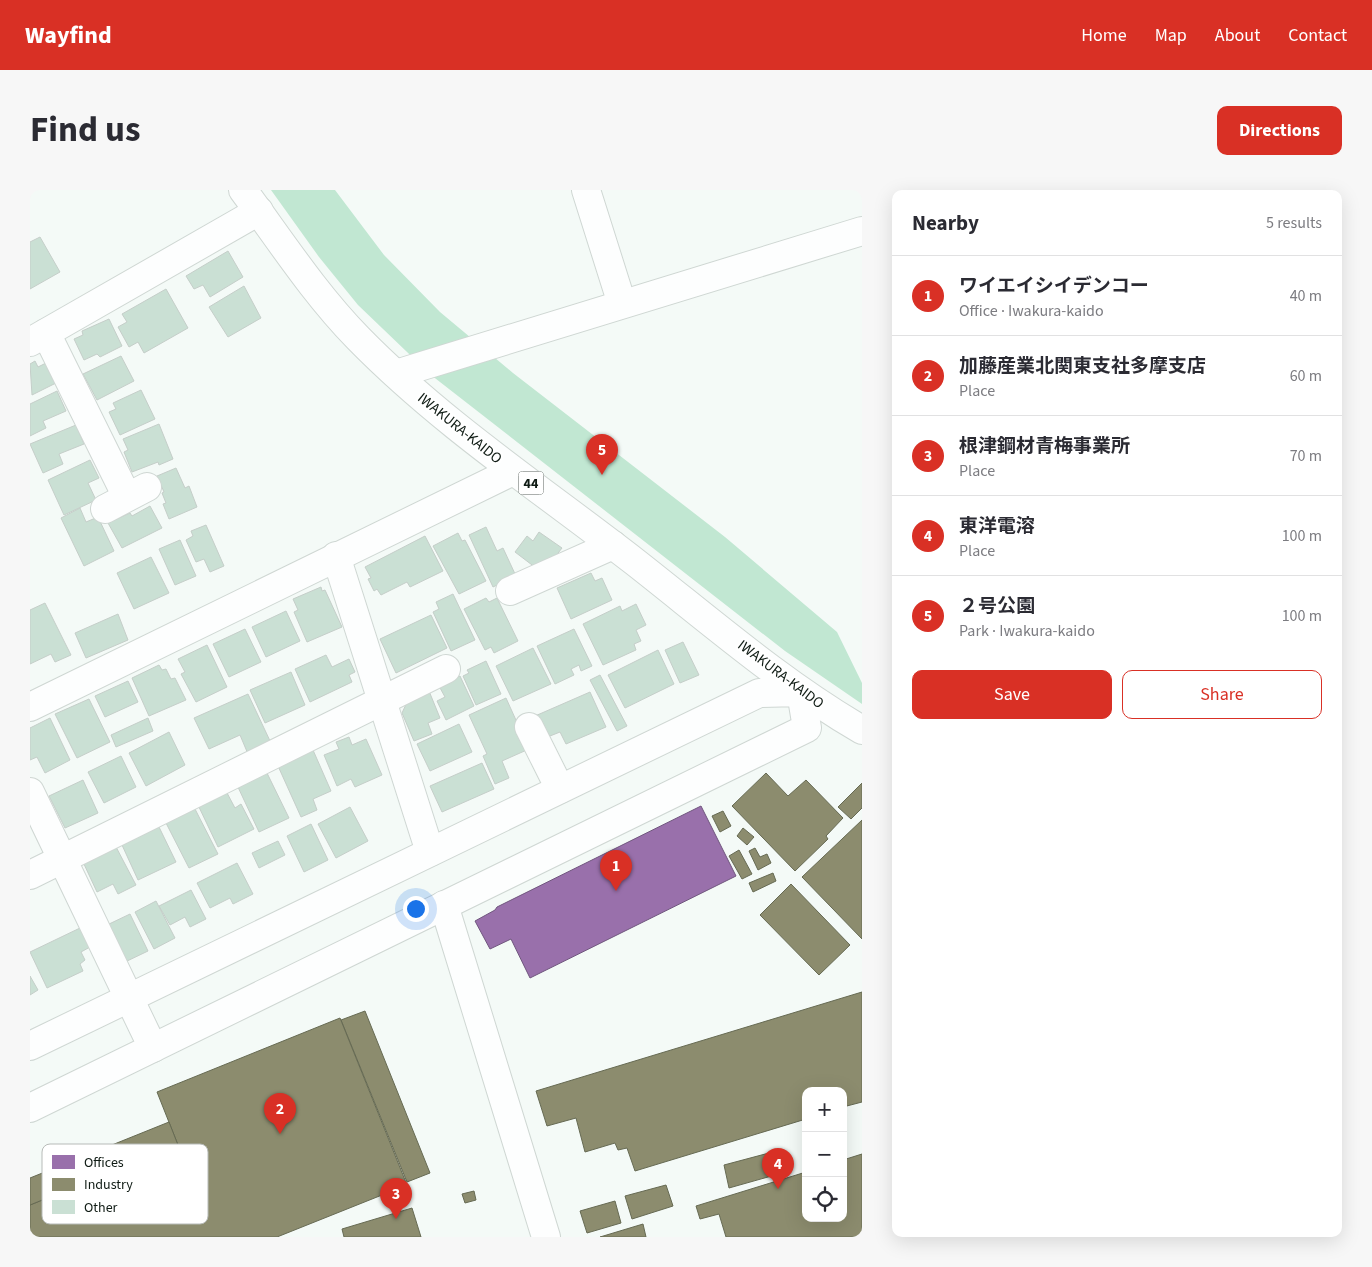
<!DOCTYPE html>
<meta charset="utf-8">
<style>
body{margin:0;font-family:"Source Sans 3","Noto Sans JP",sans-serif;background:#f7f7f7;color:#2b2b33}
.controls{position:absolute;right:15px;bottom:15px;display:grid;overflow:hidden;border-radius:10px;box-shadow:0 5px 20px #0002}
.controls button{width:45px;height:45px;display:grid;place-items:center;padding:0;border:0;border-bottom:1px solid #e1e1e2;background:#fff;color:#2b2b33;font:25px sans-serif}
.you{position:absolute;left:385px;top:718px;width:18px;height:18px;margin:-12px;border:4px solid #fff;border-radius:50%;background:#1a73e8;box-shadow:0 0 0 8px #1a73e833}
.badge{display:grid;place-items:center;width:32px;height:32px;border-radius:50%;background:#d93025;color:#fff;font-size:16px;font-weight:700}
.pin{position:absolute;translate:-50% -41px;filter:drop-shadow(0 1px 2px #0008)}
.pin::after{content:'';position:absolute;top:26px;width:18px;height:15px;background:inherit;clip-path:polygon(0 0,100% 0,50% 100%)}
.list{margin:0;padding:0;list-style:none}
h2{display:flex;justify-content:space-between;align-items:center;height:65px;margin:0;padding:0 20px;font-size:21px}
h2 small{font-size:16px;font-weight:400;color:#7c7c81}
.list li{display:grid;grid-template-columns:32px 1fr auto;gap:15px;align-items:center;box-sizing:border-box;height:80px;padding:0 20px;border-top:1px solid #e1e1e2}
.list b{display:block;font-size:19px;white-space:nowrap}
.list p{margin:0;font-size:16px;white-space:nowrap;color:#7c7c81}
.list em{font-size:16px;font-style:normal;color:#7c7c81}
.actions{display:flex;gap:10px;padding:15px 20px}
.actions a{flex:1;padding:11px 0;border:1px solid #d93025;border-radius:10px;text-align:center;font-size:18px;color:#d93025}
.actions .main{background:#d93025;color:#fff}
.icon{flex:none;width:28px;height:28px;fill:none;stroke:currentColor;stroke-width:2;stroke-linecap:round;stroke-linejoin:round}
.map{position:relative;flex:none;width:832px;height:1047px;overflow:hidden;border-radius:10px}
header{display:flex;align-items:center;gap:30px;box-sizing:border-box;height:70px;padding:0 25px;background:#d93025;color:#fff}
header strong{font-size:24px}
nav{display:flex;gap:28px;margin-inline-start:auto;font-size:18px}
.intro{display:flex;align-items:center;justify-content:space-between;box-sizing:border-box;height:120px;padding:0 30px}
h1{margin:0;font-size:35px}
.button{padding:12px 22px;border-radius:10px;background:#d93025;color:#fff;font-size:18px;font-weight:700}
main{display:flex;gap:30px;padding:0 30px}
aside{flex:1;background:#fff;border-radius:10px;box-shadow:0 5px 20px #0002}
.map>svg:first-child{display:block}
.green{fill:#c1e7d2}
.offices{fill:#9970ab;stroke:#70567e}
.industry{fill:#8c8c6e;stroke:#666a53}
.building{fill:#cae0d4;stroke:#c5cec9}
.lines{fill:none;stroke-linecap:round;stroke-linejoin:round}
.minor-casing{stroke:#cfd7d3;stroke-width:30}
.major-casing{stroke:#cfd7d3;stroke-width:30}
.minor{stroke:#fdfefe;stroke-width:28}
.major{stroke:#fdfefe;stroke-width:28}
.labels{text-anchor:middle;stroke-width:5;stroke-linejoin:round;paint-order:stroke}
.shield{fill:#fff;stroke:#575f5a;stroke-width:1}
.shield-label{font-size:14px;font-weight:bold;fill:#0f1b14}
.street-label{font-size:15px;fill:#0f1b14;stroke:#fff}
.key{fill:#fff;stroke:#b7bbb8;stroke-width:1}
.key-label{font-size:14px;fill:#0f1b14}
</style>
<header>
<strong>Wayfind</strong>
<nav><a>Home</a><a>Map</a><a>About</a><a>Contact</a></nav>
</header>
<div class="intro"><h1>Find us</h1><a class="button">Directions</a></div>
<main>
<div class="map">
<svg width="832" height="1047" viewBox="0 0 832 1047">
<rect width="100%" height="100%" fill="#f4faf7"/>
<polygon class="green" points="241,0 305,0 354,65 410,122 483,183 695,347 807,442 832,493 832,514 755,461 401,185 328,115 289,67"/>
<polygon class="offices" points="671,616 706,686 500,788 481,749 460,759 445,731 465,720 467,717"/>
<g class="industry">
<polygon points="736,583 758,606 776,590 813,628 796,646 798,649 765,681 702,616"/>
<polygon points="832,593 832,618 821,629 808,617"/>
<polygon points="693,621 701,636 690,642 682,626"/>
<polygon points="832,630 832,749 772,687"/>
<polygon points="713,638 724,647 717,655 707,646"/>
<polygon points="725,658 730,667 737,664 741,673 728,680 719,661"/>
<polygon points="709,660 722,684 712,689 699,666"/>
<polygon points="743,683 746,691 723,702 719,693"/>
<polygon points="761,694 820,755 789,785 730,725"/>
<polygon points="832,802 832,912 813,917 813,901 776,901 776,929 605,981 597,958 588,960 585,953 555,962 546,928 517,936 506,901"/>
<polygon points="335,821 400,983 377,992 311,830"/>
<polygon points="310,828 377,995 247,1047 0,1047 0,1015 148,955 127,902"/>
<polygon points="139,932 148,955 0,1015 0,988"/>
<polygon points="739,963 745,985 699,998 694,975"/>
<polygon points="832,964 832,1047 696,1047 689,1024 670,1029 666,1016 776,982 776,1028 813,1028 813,970"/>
<polygon points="636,995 643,1016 602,1029 595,1006"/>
<polygon points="444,1001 446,1010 435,1013 432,1004"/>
<polygon points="585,1011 591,1033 557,1043 550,1021"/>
<polygon points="382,1018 391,1047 314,1047 312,1039"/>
<polygon points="613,1034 616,1047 570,1047"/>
</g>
<g class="building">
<polygon points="10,47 30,82 0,99 0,52"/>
<polygon points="198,61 213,87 180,107 173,95 164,99 156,86"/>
<polygon points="214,96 231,128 198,147 179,117"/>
<polygon points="136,99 158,138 114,163 108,152 99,157 88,137 97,132 92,124"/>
<polygon points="79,129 92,156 70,167 67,164 54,170 44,149 53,145 52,141"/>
<polygon points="91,166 104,191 67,210 53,184"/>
<polygon points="5,171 8,177 16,173 26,193 2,205 0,174"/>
<polygon points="111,200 125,229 90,245 79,222 86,219 83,213"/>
<polygon points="27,201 36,221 13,231 16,238 0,246 0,214"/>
<polygon points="129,234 143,269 129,275 128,272 102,282 94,262 98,260 93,249"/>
<polygon points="46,235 54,254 29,264 33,274 13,283 0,254"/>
<polygon points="60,270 69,288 58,293 66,310 34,325 18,290"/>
<polygon points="146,278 155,298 159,296 167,317 139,329 133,314 136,313 132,303 134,302 127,286"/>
<polygon points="120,316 132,338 92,358 78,333 100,323 102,326"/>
<polygon points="50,318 56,332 68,327 84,361 54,376 31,328"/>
<polygon points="176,335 194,376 180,382 174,369 166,372 156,350 163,346 161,341"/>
<polygon points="456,337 467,361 473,358 486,386 463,397 439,345"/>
<polygon points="509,342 532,358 525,367 506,378 485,362 497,346 503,351"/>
<polygon points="428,343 432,351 435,350 456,391 429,404 403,356"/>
<polygon points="395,346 413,381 380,397 377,392 351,405 347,399 344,401 338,389 341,388 335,377"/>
<polygon points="150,350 166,386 145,395 129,359"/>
<polygon points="121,367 139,403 104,419 87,383"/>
<polygon points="561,383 565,391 572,388 582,410 541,429 527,398"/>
<polygon points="291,397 292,401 295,400 312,437 277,452 264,422 268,420 263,409"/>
<polygon points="423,404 445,450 421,461 403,422 409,419 406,412"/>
<polygon points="456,408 459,412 467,408 488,451 464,463 461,457 455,460 434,419"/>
<polygon points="15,413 41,465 25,472 21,464 0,474 0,420"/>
<polygon points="606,414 616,435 606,440 611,451 604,454 606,460 573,475 553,434 590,416 592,421"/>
<polygon points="256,421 270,451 236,467 222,437"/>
<polygon points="88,424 98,450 56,468 45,443"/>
<polygon points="401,425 417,458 366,483 350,449"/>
<polygon points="215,439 231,472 199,487 183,454"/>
<polygon points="544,439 562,476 551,481 549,475 541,479 544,485 525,494 507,456"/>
<polygon points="653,452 669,485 650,493 635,460"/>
<polygon points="177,455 197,497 166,512 151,484 155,482 148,469"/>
<polygon points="503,458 521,494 483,511 466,476"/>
<polygon points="628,460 644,494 595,518 578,485"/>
<polygon points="296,465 302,477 319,469 325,482 319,485 322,492 280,512 265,479"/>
<polygon points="456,471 471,504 446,515 433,486 439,483 437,480"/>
<polygon points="129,475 132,480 136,479 141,489 145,488 156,510 119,526 102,488"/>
<polygon points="261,482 275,515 235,533 220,500"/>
<polygon points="570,485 597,536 587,541 560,490"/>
<polygon points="430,486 444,516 416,530 407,511 415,507 409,496"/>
<polygon points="98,491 108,512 75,527 65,506"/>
<polygon points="399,501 410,528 398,533 402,544 384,551 372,523 378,510"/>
<polygon points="560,502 576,537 536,554 530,542 515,548 505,526"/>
<polygon points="218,504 241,553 218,564 210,545 179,559 164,528"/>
<polygon points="476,508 499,559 472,571 479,588 465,594 453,566 457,564 439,525"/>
<polygon points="59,509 80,552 47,568 25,524"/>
<polygon points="20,528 40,570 15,583 7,567 0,570 0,538"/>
<polygon points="118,528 123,541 86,557 81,545"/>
<polygon points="429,534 442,562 400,581 387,554"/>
<polygon points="139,542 155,575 116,596 99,563"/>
<polygon points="319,547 322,555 336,549 352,585 325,597 321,589 307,596 294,565 309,559 306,552"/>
<polygon points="283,560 301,601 283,609 287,620 271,627 248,576"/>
<polygon points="91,566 106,597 74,613 58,582"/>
<polygon points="452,573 464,599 412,622 400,596"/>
<polygon points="236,581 259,628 229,642 207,595"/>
<polygon points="53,590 68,623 35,638 19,606"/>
<polygon points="196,601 205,618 211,614 224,639 188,657 168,615"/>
<polygon points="320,617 338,651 306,668 288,634"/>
<polygon points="165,619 188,664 159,678 136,633"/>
<polygon points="281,634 298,670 274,682 257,646"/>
<polygon points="129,637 146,672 108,690 92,655"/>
<polygon points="248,651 255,665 229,678 222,663"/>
<polygon points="85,655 106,695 88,704 83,694 67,702 53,672"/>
<polygon points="207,673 223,704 203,714 200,708 180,718 167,693"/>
<polygon points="161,700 176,729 160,737 155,727 140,735 129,716"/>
<polygon points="126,711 145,748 124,759 105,722"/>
<polygon points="100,724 118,761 95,772 77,735"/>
<polygon points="50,738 60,757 51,762 55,770 50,774 53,781 17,798 0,762"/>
<polygon points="0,786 8,800 0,805"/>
</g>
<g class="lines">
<g class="minor-casing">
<g id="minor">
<polyline points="556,0 592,114"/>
<polyline points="16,143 97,307"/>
<polyline points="0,152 229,21"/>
<polyline points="366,184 832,41"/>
<polyline points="75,319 117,297"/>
<polyline points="306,366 400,662"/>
<polyline points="480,401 583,355"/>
<polyline points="0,517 483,281"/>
<polyline points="499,537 530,599"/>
<polyline points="0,602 123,858"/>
<polyline points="0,685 416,479"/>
<polyline points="414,715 516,1047"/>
<polyline points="0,856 729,503 771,502 777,538 0,918"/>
</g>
</g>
<g class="major-casing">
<path id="major" d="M213 0C250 50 284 103 328 148 411 233 511 299 605 372 679 430 751 493 832 540"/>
</g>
<use href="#minor" class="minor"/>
<use href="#major" class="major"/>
</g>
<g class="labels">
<rect class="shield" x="488.5" y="281.5" width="25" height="23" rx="4"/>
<g class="shield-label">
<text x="501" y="298">44</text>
</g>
<g class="street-label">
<text transform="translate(430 238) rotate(39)" y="5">IWAKURA-KAIDO</text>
<text transform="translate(751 484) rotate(37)" y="5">IWAKURA-KAIDO</text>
</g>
</g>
<rect x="12" y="954" width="166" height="80" rx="8" class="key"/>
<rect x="22" y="965" width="23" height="14" fill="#9970ab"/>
<rect x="22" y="988" width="23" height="13" fill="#8c8c6e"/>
<rect x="22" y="1010" width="23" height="14" fill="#cae0d4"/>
<g class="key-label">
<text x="54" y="977">Offices</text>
<text x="54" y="999">Industry</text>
<text x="54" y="1022">Other</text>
</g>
</svg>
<div class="controls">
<button>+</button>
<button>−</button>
<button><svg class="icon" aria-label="locate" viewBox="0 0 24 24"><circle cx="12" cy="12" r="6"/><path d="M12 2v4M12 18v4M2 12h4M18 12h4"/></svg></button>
</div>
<div class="you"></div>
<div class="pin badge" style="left:586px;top:701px">1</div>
<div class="pin badge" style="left:250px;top:944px">2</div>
<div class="pin badge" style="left:366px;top:1029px">3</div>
<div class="pin badge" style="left:748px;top:999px">4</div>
<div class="pin badge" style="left:572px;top:285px">5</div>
</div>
<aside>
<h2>Nearby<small>5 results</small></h2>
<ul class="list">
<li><span class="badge">1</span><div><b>ワイエイシイデンコー</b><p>Office · Iwakura-kaido</p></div><em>40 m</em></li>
<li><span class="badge">2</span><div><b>加藤産業北関東支社多摩支店</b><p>Place</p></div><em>60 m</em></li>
<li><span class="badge">3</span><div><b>根津鋼材青梅事業所</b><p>Place</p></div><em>70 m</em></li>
<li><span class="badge">4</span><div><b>東洋電溶</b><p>Place</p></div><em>100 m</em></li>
<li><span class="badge">5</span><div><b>２号公園</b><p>Park · Iwakura-kaido</p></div><em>100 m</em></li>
</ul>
<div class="actions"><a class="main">Save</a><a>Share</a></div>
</aside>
</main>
